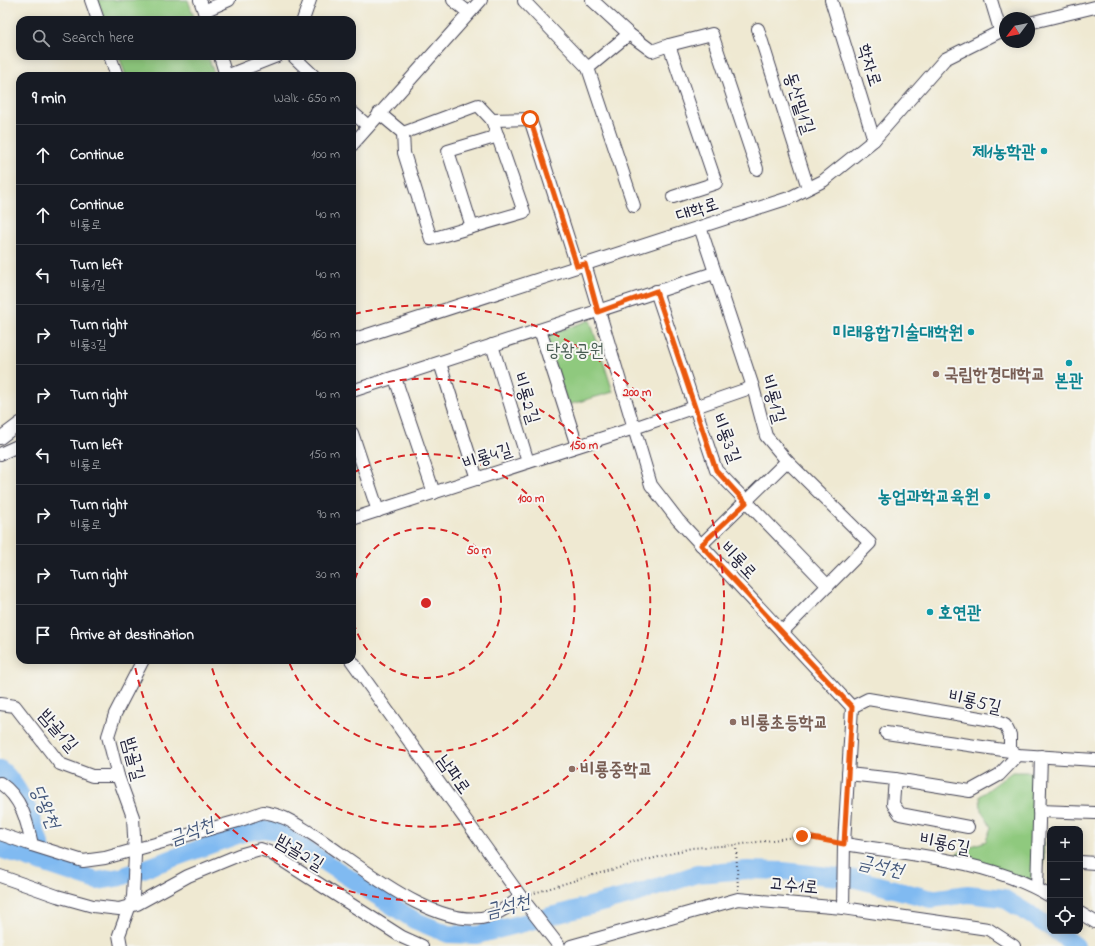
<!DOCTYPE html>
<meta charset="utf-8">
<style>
body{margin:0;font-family:"Indie Flower","Poor Story",sans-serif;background:#20242c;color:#f1f3f6}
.controls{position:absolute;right:12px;bottom:12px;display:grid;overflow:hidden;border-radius:8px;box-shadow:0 2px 10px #0003}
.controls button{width:36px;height:36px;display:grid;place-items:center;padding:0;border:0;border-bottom:1px solid #363941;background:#171b24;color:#f1f3f6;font:20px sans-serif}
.compass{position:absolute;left:999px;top:12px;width:36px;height:36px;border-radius:50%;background:#171b24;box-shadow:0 2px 10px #0003;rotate:238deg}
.stop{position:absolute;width:12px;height:12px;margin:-9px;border:3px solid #ea580c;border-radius:50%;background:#fff}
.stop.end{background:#ea580c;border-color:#fff;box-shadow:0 1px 4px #0008}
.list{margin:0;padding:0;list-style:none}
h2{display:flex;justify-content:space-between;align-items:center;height:52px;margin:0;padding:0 16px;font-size:17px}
h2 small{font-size:13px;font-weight:400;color:#9ea1a6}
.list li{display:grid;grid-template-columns:26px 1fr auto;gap:12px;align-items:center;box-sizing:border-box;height:60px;padding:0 16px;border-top:1px solid #363941}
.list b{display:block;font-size:15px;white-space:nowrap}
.list p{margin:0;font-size:13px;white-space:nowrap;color:#9ea1a6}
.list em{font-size:13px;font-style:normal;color:#9ea1a6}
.icon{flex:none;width:22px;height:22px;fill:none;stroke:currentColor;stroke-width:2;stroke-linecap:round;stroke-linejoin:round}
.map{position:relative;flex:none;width:1095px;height:946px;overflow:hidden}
.search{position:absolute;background:#171b24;box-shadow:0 2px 10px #0003;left:16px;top:16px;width:340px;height:44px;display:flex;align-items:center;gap:10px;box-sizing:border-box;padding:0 14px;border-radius:12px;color:#9ea1a6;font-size:15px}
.panel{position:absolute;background:#171b24;box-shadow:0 2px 10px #0003;left:16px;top:72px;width:340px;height:592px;border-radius:12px}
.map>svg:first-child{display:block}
.green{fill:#8fc97e;stroke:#58765c}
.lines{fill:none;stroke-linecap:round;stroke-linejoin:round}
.river{stroke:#80baf1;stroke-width:18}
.minor-casing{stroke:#414052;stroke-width:14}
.path{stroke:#414052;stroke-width:2;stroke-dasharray:1 3;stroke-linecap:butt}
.minor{stroke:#fff;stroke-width:12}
.route{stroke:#ea580c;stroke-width:5}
.ring{fill:none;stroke:#d62828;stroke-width:2;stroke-dasharray:7 5}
.culture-dot{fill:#0f9aa8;stroke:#f6f6f2;stroke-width:1.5}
.education-dot{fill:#8d6e63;stroke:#f6f6f2;stroke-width:1.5}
.labels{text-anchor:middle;stroke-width:4;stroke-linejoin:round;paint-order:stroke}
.street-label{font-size:18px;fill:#22223b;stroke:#f6f6f2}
.culture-label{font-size:18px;font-weight:bold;fill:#0d838f;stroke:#f6f6f2;text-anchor:end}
.park-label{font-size:18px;fill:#485c52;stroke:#f6f6f2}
.education-label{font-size:18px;font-weight:bold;fill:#785e54;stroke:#f6f6f2;text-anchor:start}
.water-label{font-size:19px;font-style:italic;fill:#43577b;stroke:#f6f6f2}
.centre{fill:#d62828;stroke:#f6f6f2;stroke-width:2}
.ring-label{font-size:12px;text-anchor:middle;font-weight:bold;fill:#d62828;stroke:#f6f6f2;stroke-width:4;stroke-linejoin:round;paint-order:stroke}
</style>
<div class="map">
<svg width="1095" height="946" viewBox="0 0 1095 946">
<rect width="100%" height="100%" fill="#f6f6f2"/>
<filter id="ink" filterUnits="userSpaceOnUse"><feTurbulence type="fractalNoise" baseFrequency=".025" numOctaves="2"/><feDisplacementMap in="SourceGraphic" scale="8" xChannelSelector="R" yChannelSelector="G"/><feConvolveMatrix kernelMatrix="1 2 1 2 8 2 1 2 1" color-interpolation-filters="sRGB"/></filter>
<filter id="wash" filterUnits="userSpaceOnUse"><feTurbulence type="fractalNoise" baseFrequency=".012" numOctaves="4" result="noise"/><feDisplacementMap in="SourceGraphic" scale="16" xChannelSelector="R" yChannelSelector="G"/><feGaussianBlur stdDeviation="0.9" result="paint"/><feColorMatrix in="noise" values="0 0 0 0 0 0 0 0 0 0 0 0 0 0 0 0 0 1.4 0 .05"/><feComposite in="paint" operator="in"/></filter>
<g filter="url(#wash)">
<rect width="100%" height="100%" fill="#efe9d2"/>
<g class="green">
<polygon points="98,0 188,0 195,20 105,20"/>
<polygon points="119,56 208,56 215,76 126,76"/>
<polygon points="590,320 613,392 568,405 545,336"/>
<polygon points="1012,772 1032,772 1039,774 1044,859 1042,867 1028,884 953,856 969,847 986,841 991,827 981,810 980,796"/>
</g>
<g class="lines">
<g class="river">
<path d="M0 769C25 789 37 834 46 863"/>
<polyline points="0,849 97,881 121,877 243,833 264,829 277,831 414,920 448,934 477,935 632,895 697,874 747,870 783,871 856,879 931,899 968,894 1003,898 1050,927"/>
<polyline points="1056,931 1076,946"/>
</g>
</g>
</g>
<g filter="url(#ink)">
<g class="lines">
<g class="minor-casing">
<g id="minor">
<polyline points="91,0 98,20"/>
<polyline points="200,0 207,20"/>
<polyline points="453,0 469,13"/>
<polyline points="831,0 874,140"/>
<polyline points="991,0 1000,30"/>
<polyline points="524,1 588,68 629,34 592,0"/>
<polyline points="204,11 229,0"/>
<polyline points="303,20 310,0"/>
<polyline points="1029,23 1095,7"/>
<polyline points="758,29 808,188"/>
<polyline points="629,34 652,51 669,45 716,183 673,197"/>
<polyline points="669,45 712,34 757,169"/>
<polyline points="110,56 117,76"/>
<polyline points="220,56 226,76 277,56"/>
<polyline points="293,56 314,76"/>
<polyline points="588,68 634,206"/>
<polyline points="352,112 368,126"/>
<polyline points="379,113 403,133 478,105 492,120 530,119 577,266"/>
<polyline points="403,133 404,153 431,239 524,212 492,120"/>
<polyline points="352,145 481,0"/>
<polyline points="472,227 448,151 498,136"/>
<polyline points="700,227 753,387 766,436 787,461 870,543 782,632"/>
<polyline points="585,264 651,485 678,520 852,707 844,844 843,908"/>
<polyline points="656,291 716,470 828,586"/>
<polyline points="540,330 577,446"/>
<polyline points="352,340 789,198 823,181 874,140 945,59 1005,29"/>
<polyline points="492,345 528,462"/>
<polyline points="440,363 477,479"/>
<polyline points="395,378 434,493"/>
<polyline points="352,391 714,273"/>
<polyline points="352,433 378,511"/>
<polyline points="0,438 20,423"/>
<polyline points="0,454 20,445"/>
<polyline points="352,519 634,428 753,387"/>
<polyline points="701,545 787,461"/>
<polyline points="351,660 521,897 559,946"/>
<polyline points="0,704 15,706 60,764 92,776 118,776"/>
<polyline points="852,707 868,699 992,720 1005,725 1010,735 1010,751 1018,755 1095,760"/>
<polyline points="886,733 1010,751"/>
<polyline points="848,774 895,779 970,791 999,775 1018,755"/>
<polyline points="895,779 893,804 900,814 968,827"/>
<path d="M0 783C22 798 27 821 32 845L83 861 105 858 238 821 263 812C284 815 294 823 312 834 356 862 436 933 490 916 502 912 512 904 521 897"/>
<polyline points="1039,811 1095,813"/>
<polyline points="0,834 32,845"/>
<path d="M844 844C910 854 992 861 1050 896"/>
<polyline points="1080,862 1095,863"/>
<polyline points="0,876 57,896 93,906 119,909 137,904 188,876 239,855 260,849 269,852 402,937 422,946"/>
<polyline points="1037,888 1041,756"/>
<polyline points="1080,913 1095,922"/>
<polyline points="121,946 119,935 133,897 135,855 133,817 118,776 108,736 115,714 143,660"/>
<polyline points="571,946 738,899 843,908 988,929 1014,946"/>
</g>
</g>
<g class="path">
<polyline points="736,845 738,890"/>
<polyline points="531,894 586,877 691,848 736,845 802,836 833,842"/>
</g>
<use href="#minor" class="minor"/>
</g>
</g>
<g class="lines" filter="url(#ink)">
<polyline class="route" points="530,119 577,266 585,264 598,312 656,291 716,470 746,503 701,545 852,707 844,844 802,836"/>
</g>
<g class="ring">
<path d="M352 591A75 75 0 1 1 352 615"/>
<path d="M353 473A149 149 0 1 1 288 660"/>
<path d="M353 391A224 224 0 1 1 210 661"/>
<path d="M354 314A298 298 0 1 1 134 662"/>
</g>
<g class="culture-dot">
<circle cx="1044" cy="151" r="4"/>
<circle cx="971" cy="332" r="4"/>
<circle cx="1069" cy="363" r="4"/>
<circle cx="987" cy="496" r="4"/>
<circle cx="930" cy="612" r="4"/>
</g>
<g class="education-dot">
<circle cx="936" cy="374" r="4"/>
<circle cx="733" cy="722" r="4"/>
<circle cx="572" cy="769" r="4"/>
</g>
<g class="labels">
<g class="street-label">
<text transform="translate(870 65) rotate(73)" y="6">학자로</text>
<text transform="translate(800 103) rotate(72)" y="6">동산밑1길</text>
<text transform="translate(697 209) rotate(-18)" y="6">대학로</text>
<text transform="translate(527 398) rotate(73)" y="6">비룡2길</text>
<text transform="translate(774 399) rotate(74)" y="6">비룡1길</text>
<text transform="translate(727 438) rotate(69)" y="6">비룡3길</text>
<text transform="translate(487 456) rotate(-18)" y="6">비룡4길</text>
<text transform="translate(739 560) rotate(47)" y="6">비룡로</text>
<text transform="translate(975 701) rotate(13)" y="6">비룡5길</text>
<text transform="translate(59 730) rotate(49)" y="6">밤골1길</text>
<text transform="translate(134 759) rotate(75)" y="6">밤골길</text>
<text transform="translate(454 774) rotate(54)" y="6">남파로</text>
<text transform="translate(945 843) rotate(11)" y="6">비룡6길</text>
<text transform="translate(300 852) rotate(31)" y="6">밤골2길</text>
<text transform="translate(794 885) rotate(5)" y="6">고수1로</text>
</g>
<g class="culture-label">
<text x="1036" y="157">제1농학관</text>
<text x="963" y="338">미래융합기술대학원</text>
<text x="1069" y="386" text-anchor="middle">본관</text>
<text x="979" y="502">농업과학교육원</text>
<text x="938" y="618" text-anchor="start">호연관</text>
</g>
<g class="park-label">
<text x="575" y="356">당왕공원</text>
</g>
<g class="education-label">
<text x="944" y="380">국립한경대학교</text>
<text x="741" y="728">비룡초등학교</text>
<text x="580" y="775">비룡중학교</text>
</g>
<g class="water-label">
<text transform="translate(46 806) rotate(66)" y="7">당왕천</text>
<text transform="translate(191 830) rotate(-20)" y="7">금석천</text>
<text transform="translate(881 865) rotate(13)" y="7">금석천</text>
<text transform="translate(507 905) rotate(-14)" y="7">금석천</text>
</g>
</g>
<circle cx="426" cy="603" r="6" class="centre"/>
<g class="ring-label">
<text x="637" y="396">200 m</text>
<text x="584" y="449">150 m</text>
<text x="531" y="502">100 m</text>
<text x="479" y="554">50 m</text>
</g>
</svg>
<div class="controls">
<button>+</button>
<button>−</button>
<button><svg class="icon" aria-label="locate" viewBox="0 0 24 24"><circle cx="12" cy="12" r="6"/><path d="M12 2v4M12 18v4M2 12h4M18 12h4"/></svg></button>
</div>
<svg class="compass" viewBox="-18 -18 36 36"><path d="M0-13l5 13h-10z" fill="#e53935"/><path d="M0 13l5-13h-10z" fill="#9ea1a6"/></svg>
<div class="stop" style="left:530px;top:119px"></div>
<div class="stop end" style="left:802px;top:836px"></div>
<div class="search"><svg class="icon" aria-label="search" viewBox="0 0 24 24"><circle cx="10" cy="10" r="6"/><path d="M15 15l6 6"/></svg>Search here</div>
<section class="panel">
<h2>9 min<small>Walk · 650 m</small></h2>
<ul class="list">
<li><svg class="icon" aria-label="ahead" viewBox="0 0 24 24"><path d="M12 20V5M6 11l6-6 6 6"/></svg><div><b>Continue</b></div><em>100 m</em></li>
<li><svg class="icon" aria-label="ahead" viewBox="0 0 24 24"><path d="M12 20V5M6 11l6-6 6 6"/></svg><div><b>Continue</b><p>비룡로</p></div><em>40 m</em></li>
<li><svg class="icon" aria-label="left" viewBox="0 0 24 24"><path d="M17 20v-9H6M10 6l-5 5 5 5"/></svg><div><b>Turn left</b><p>비룡1길</p></div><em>40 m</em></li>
<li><svg class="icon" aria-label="right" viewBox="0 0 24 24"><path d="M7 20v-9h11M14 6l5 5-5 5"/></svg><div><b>Turn right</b><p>비룡3길</p></div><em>160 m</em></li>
<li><svg class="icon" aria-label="right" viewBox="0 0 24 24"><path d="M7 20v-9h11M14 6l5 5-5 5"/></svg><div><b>Turn right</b></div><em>40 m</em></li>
<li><svg class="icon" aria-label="left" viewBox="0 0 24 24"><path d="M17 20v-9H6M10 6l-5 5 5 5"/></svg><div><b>Turn left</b><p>비룡로</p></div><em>150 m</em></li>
<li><svg class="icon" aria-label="right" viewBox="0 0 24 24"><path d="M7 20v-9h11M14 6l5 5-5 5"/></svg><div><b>Turn right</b><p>비룡로</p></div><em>90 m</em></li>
<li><svg class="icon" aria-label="right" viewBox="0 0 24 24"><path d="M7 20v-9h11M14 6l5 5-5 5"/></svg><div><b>Turn right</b></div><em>30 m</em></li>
<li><svg class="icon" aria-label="arrive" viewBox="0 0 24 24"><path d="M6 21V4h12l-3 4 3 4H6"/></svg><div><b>Arrive at destination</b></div></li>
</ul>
</section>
</div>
